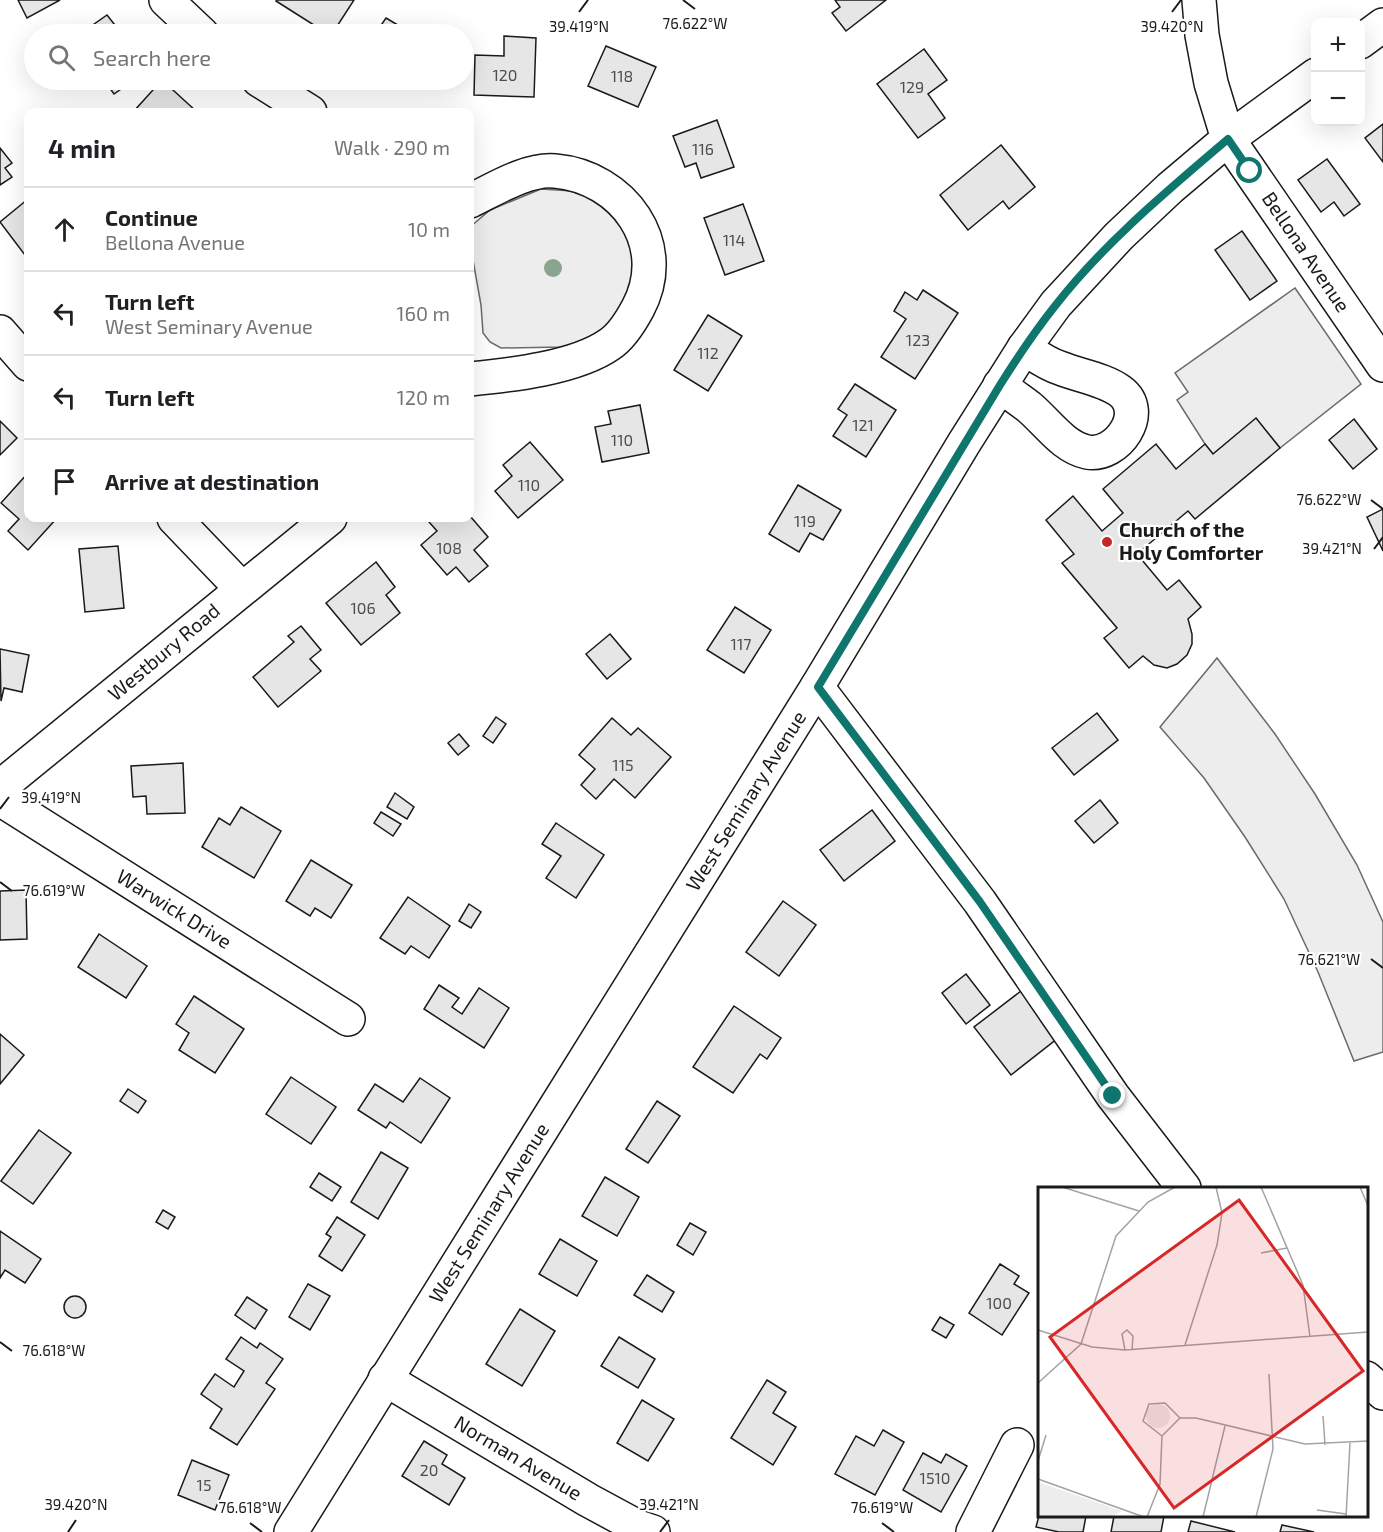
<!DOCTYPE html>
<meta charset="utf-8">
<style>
body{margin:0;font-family:"Exo 2",sans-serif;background:#f2f2f2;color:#202124}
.controls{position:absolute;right:18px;top:18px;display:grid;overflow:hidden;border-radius:12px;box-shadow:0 6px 24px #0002}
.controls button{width:54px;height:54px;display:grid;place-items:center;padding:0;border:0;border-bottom:2px solid #e0e0e0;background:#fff;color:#202124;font:30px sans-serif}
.stop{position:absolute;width:18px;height:18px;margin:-14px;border:4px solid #0f766e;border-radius:50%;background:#fff}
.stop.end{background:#0f766e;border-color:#fff;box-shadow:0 2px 6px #0008}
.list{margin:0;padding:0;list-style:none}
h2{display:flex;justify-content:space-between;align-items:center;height:78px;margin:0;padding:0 24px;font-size:26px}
h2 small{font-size:20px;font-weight:400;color:#757577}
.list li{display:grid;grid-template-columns:39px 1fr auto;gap:18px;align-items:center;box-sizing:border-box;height:84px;padding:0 24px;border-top:2px solid #e0e0e0}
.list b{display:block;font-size:22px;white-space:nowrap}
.list p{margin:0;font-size:20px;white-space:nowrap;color:#757577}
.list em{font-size:20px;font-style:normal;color:#757577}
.icon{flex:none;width:33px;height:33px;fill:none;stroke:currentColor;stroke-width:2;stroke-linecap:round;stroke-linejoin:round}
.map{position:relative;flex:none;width:1383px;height:1532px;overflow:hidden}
.search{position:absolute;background:#fff;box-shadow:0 6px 24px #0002;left:24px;top:24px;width:450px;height:66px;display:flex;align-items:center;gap:15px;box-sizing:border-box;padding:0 21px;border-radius:33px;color:#757577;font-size:22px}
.panel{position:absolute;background:#fff;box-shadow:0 6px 24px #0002;left:24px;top:108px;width:450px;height:414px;border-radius:12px}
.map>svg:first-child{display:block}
.built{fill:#ededed;stroke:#6a6a6a;stroke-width:1.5}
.building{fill:#e6e6e6;stroke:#1a1a1a;stroke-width:1.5}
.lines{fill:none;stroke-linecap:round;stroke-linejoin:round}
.minor-casing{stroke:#1a1a1a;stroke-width:36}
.major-casing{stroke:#1a1a1a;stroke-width:36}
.minor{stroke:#fff;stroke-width:33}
.major{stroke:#fff;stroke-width:33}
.tree{fill:#8aa48f}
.route{stroke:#0f766e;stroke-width:8}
.ticks{fill:none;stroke:#1a1a1a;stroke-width:2}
.poi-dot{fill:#c62828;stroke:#fff;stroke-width:2}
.labels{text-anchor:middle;stroke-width:4.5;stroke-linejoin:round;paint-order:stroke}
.number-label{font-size:16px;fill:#4d4d4d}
.street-label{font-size:20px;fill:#1a1a1a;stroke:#fff}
.poi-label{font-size:20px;font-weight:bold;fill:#1a1a1a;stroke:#fff;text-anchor:start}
.inset-road{fill:none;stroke:#a3a3a3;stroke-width:1.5}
.view{fill:#d62828;fill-opacity:0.15;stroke:#d62828;stroke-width:3}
.inset-edge{fill:none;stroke:#1a1a1a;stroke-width:3}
.ticks-label{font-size:15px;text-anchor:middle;fill:#1a1a1a;stroke:#fff;stroke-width:4.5;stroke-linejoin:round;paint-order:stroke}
</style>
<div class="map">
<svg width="1383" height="1532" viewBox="0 0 1383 1532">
<rect width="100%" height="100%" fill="#fff"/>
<g class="built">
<polygon points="541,189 572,191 595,200 617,218 633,248 634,280 615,320 598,335 582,343 562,347 501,348 490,342 483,333 481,305 470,243 470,227 490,210"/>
<polygon points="1295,288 1361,384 1280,448 1256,419 1213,454 1205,444 1177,400 1188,392 1175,373"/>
<polygon points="1217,658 1275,734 1315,794 1357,865 1383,922 1383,1052 1354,1061 1318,972 1284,899 1245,837 1204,778 1160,727"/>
</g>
<g class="building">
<polygon points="18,0 60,0 27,18"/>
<polygon points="277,0 354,0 332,34 328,34 276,1"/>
<polygon points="835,0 886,0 846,31 832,13 840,7"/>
<polygon points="107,15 122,34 80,34"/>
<polygon points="386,18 413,34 375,34"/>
<polygon points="504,36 536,38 534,97 474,95 475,55 504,56"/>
<polygon points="606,46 656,67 638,107 588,86"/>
<polygon points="924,49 947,80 928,94 945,118 918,138 877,84"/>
<polygon points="104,80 134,80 114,94"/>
<polygon points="162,80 197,112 137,112 134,111"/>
<polygon points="717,120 734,167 701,178 696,163 685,167 673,136"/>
<polygon points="1383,124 1383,162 1365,138"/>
<polygon points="1001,145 1035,187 1009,209 1003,201 968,230 940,195"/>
<polygon points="0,148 12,163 5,168 12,177 0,185"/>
<polygon points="1327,159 1360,204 1344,216 1334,202 1321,212 1298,180"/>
<polygon points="28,199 28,259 0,222"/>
<polygon points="743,204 764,261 725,275 704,218"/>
<polygon points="1242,231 1277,281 1250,300 1215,250"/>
<polygon points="923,290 958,313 915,379 881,357 906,319 894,311 905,292 917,300"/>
<polygon points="708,315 742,336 708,391 674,370"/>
<polygon points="855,384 896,410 866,457 833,436 847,415 838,409"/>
<polygon points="640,405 649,453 602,462 595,427 611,424 608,411"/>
<polygon points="1256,418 1280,448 1195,519 1188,511 1137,554 1167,590 1179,580 1201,607 1188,619 1192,634 1192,644 1187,655 1177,664 1167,668 1154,665 1143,656 1129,668 1104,638 1117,628 1062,563 1074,554 1046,520 1073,496 1102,531 1123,513 1103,489 1156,444 1176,469 1205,444 1213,454"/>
<polygon points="1354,419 1377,449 1353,469 1329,440"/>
<polygon points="0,421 17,438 0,455"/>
<polygon points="530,442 563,480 518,518 495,491 512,476 503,465"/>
<polygon points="28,473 28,518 57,518 28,550 8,531 19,519 1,503"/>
<polygon points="798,485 841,510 823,540 810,533 799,552 769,534"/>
<polygon points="1383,509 1383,551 1367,517"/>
<polygon points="470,516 488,537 474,550 488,566 469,582 456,567 447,575 421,545 437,531 429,522 435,518 470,518"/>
<polygon points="118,546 124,608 85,612 79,549"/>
<polygon points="376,562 395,587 386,595 400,613 361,645 326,603"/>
<polygon points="735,607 771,630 744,673 707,650"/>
<polygon points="301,626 321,650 310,659 321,671 278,707 253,677 294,642 288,636"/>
<polygon points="610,634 631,659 607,679 586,654"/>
<polygon points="0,649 29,655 22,692 4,688 1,701"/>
<polygon points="1097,713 1118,740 1074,775 1052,748"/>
<polygon points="496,717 506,724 493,743 483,736"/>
<polygon points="612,718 631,735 638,728 671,757 635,798 614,779 596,799 581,785 595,769 579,755"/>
<polygon points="459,734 469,746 458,755 448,743"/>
<polygon points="183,763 185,813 147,814 146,796 133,797 131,766"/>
<polygon points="395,793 414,807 407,819 387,807"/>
<polygon points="1100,800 1118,823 1094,843 1075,821"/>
<polygon points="241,807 281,831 254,878 202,847 219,818 230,825"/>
<polygon points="872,810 895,841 844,881 820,850"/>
<polygon points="381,812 401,824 393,836 374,823"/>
<polygon points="556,823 604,855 576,898 546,878 561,856 542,844"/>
<polygon points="311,860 352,885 331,918 315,908 310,916 286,901"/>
<polygon points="26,890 27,939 0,940 0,891"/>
<polygon points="408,897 450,926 429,958 411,946 405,954 380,938"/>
<polygon points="783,901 816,925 779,976 746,952"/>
<polygon points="469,904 481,912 471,928 459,921"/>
<polygon points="99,934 147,966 126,998 78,967"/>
<polygon points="966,974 990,1005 966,1024 942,993"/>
<polygon points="439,985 459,998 452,1007 462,1014 479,988 509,1008 484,1048 424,1009"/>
<polygon points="1021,991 1058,1038 1011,1075 974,1027"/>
<polygon points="194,996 244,1029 215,1073 179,1050 189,1033 176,1024"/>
<polygon points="734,1006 781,1038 767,1059 760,1054 733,1093 693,1067"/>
<polygon points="0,1034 24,1055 0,1084"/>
<polygon points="291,1077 336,1107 311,1144 266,1114"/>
<polygon points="420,1078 450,1098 421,1143 390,1122 386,1128 358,1110 375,1084 403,1102"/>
<polygon points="128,1089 146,1101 138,1113 120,1101"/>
<polygon points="657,1101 680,1116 648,1163 626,1149"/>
<polygon points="39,1130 71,1153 33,1204 1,1181"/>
<polygon points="381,1152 408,1168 378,1219 351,1202"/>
<polygon points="319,1173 341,1187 332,1201 310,1187"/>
<polygon points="605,1177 639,1197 617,1236 582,1216"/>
<polygon points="163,1210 175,1217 168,1229 156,1222"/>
<polygon points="337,1217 365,1235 342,1271 319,1256 331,1237 326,1234"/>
<polygon points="690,1223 706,1232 693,1255 677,1245"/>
<polygon points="0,1231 41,1259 25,1283 5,1270 0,1278"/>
<polygon points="560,1239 597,1261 577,1296 539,1274"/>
<polygon points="1000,1264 1019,1276 1014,1284 1029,1293 1002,1335 969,1313"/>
<polygon points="647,1275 674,1292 662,1312 634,1295"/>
<polygon points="308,1284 330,1296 310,1330 289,1317"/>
<circle cx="75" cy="1307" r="11"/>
<polygon points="247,1297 267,1310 255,1329 235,1315"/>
<polygon points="520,1309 555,1331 522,1386 486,1364"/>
<polygon points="940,1317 954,1325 946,1338 932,1330"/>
<polygon points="241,1337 257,1348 260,1343 283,1359 266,1383 275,1389 237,1445 210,1428 222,1409 201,1394 215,1374 234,1387 244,1371 226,1359"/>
<polygon points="619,1337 655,1359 638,1388 601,1366"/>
<polygon points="767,1380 786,1392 773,1413 796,1427 773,1465 731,1438"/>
<polygon points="642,1400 674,1419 648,1461 617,1443"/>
<polygon points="883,1430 904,1442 875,1495 835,1474 856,1436 874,1446"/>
<polygon points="424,1441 447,1455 442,1464 465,1478 449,1505 402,1476"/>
<polygon points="923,1453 941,1463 946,1454 967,1466 941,1512 903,1490"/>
<polygon points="192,1460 229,1475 215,1510 178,1495"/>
<polygon points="1040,1512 1040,1516 1086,1516 1083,1532 1059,1532 1036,1527"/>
<polygon points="1114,1516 1164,1516 1161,1532 1111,1532"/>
<polygon points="1191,1521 1235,1532 1188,1532"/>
<polygon points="1282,1525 1314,1532 1280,1532"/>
</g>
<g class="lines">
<g class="minor-casing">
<g id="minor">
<polyline points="166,0 202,34"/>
<polyline points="1199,0 1202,35 1211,83 1228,139 1383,365"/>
<polyline points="259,80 310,112"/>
<path d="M470 201C493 190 528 168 555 171 623 177 672 244 638 308 631 321 622 336 610 344 576 368 511 375 470 379"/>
<polyline points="0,332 28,364"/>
<path d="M1000 385C1009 393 1020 400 1029 407 1047 422 1063 447 1087 452 1117 458 1149 412 1120 391 1103 379 1080 376 1060 368 1047 364 1035 355 1024 348"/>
<polyline points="174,518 241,588"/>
<polyline points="817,687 980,902 1113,1096 1184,1188"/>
<polyline points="0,787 330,518"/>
<polyline points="0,799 348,1019"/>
<polyline points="1366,1378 1383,1393"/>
<polyline points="385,1379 588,1500 638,1527 653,1532"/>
<polyline points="973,1532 1017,1445"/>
</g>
</g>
<g class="major-casing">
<g id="major">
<polyline points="1360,42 1383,25"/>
<polyline points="291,1532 817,687 964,443 1024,348 1056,304 1119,236 1170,188 1228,139 1316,75"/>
</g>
</g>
<use href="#minor" class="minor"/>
<use href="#major" class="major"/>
</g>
<circle class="tree" cx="553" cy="268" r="9"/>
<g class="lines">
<path class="route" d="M1113 1096 980 902 818 687 1000 385C1017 358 1035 331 1055 306 1104 243 1167 191 1228 139L1250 171"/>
</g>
<path class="ticks" d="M683 0 695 9M579 12 588 0M1172 12 1181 0M1371 500 1383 509M1374 549 1383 537M0 809 9 797M0 882 12 891M1371 959 1383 968M0 1342 12 1351M250 1523 262 1532M882 1523 894 1532M68 1532 76 1520M660 1532 669 1520"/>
<circle class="poi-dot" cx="1107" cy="542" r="6"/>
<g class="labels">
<g class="number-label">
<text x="505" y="81">120</text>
<text x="622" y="82">118</text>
<text x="912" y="93">129</text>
<text x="703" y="155">116</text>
<text x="734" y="246">114</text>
<text x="918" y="346">123</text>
<text x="708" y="359">112</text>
<text x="863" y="431">121</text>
<text x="622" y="446">110</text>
<text x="529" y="491">110</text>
<text x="805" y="527">119</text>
<text x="449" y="554">108</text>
<text x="363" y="614">106</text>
<text x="741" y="650">117</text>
<text x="623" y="771">115</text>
<text x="999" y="1309">100</text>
<text x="429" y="1476">20</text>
<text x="935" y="1484">1510</text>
<text x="204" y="1491">15</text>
</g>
<g class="street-label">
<text transform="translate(1306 252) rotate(56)" y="7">Bellona Avenue</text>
<text transform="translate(164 652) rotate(-40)" y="7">Westbury Road</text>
<text transform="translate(746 801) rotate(-58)" y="7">West Seminary Avenue</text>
<text transform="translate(174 909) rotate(32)" y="7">Warwick Drive</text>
<text transform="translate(489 1213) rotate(-58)" y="7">West Seminary Avenue</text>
<text transform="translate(518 1458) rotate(31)" y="7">Norman Avenue</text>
</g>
<g class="poi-label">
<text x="1119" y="537">Church of the<tspan x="1119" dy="23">Holy Comforter</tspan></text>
</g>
</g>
<g transform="translate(1038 1187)">
<rect width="330" height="330" fill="#fff"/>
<path d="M108 229a12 12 0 1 1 24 0a12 12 0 1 1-24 0ZM0 295 84 324 73 330H0Z" fill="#ededed"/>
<path class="inset-road" d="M24 0 101 24M223 0 265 98 272 150M322 0 330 19M223 66 249 61M0 143 54 160 87 163 330 145M147 158 179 58 184 26 178 0M87 163 84 147 89 143 95 149 94 163M0 196 43 157 78 49 110 15 137 0M285 229 287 258M124 249 105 234 111 217 127 216 142 231M0 274 8 248M0 292 106 330M279 323 308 327M109 330 122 297 124 249 142 231H158L267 257 330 254M165 330 187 239M218 330 235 262 231 187M308 330 312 256"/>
<path class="view" d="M201 13 325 184 136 321 12 150Z"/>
<rect width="330" height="330" class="inset-edge"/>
</g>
<g class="ticks-label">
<text x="695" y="29">76.622°W</text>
<text x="579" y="32">39.419°N</text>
<text x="1172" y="32">39.420°N</text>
<text x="1329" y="505">76.622°W</text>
<text x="1332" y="554">39.421°N</text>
<text x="51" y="803">39.419°N</text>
<text x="54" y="896">76.619°W</text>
<text x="1329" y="965">76.621°W</text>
<text x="54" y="1356">76.618°W</text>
<text x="76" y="1510">39.420°N</text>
<text x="669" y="1510">39.421°N</text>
<text x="250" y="1513">76.618°W</text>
<text x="882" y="1513">76.619°W</text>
</g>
</svg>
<div class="controls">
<button>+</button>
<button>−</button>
</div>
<div class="stop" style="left:1250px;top:171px"></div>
<div class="stop end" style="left:1113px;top:1096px"></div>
<div class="search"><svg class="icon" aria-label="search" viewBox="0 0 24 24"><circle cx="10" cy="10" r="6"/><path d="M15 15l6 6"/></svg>Search here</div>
<section class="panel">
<h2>4 min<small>Walk · 290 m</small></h2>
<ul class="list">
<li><svg class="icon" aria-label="ahead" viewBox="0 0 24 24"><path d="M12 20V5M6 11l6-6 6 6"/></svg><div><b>Continue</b><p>Bellona Avenue</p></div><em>10 m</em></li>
<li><svg class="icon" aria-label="left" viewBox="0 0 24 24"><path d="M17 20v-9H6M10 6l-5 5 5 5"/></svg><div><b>Turn left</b><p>West Seminary Avenue</p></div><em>160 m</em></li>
<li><svg class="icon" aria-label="left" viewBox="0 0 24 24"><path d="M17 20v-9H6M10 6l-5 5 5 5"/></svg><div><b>Turn left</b></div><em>120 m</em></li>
<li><svg class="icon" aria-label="arrive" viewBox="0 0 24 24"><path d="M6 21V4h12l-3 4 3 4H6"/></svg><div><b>Arrive at destination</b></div></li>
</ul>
</section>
</div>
